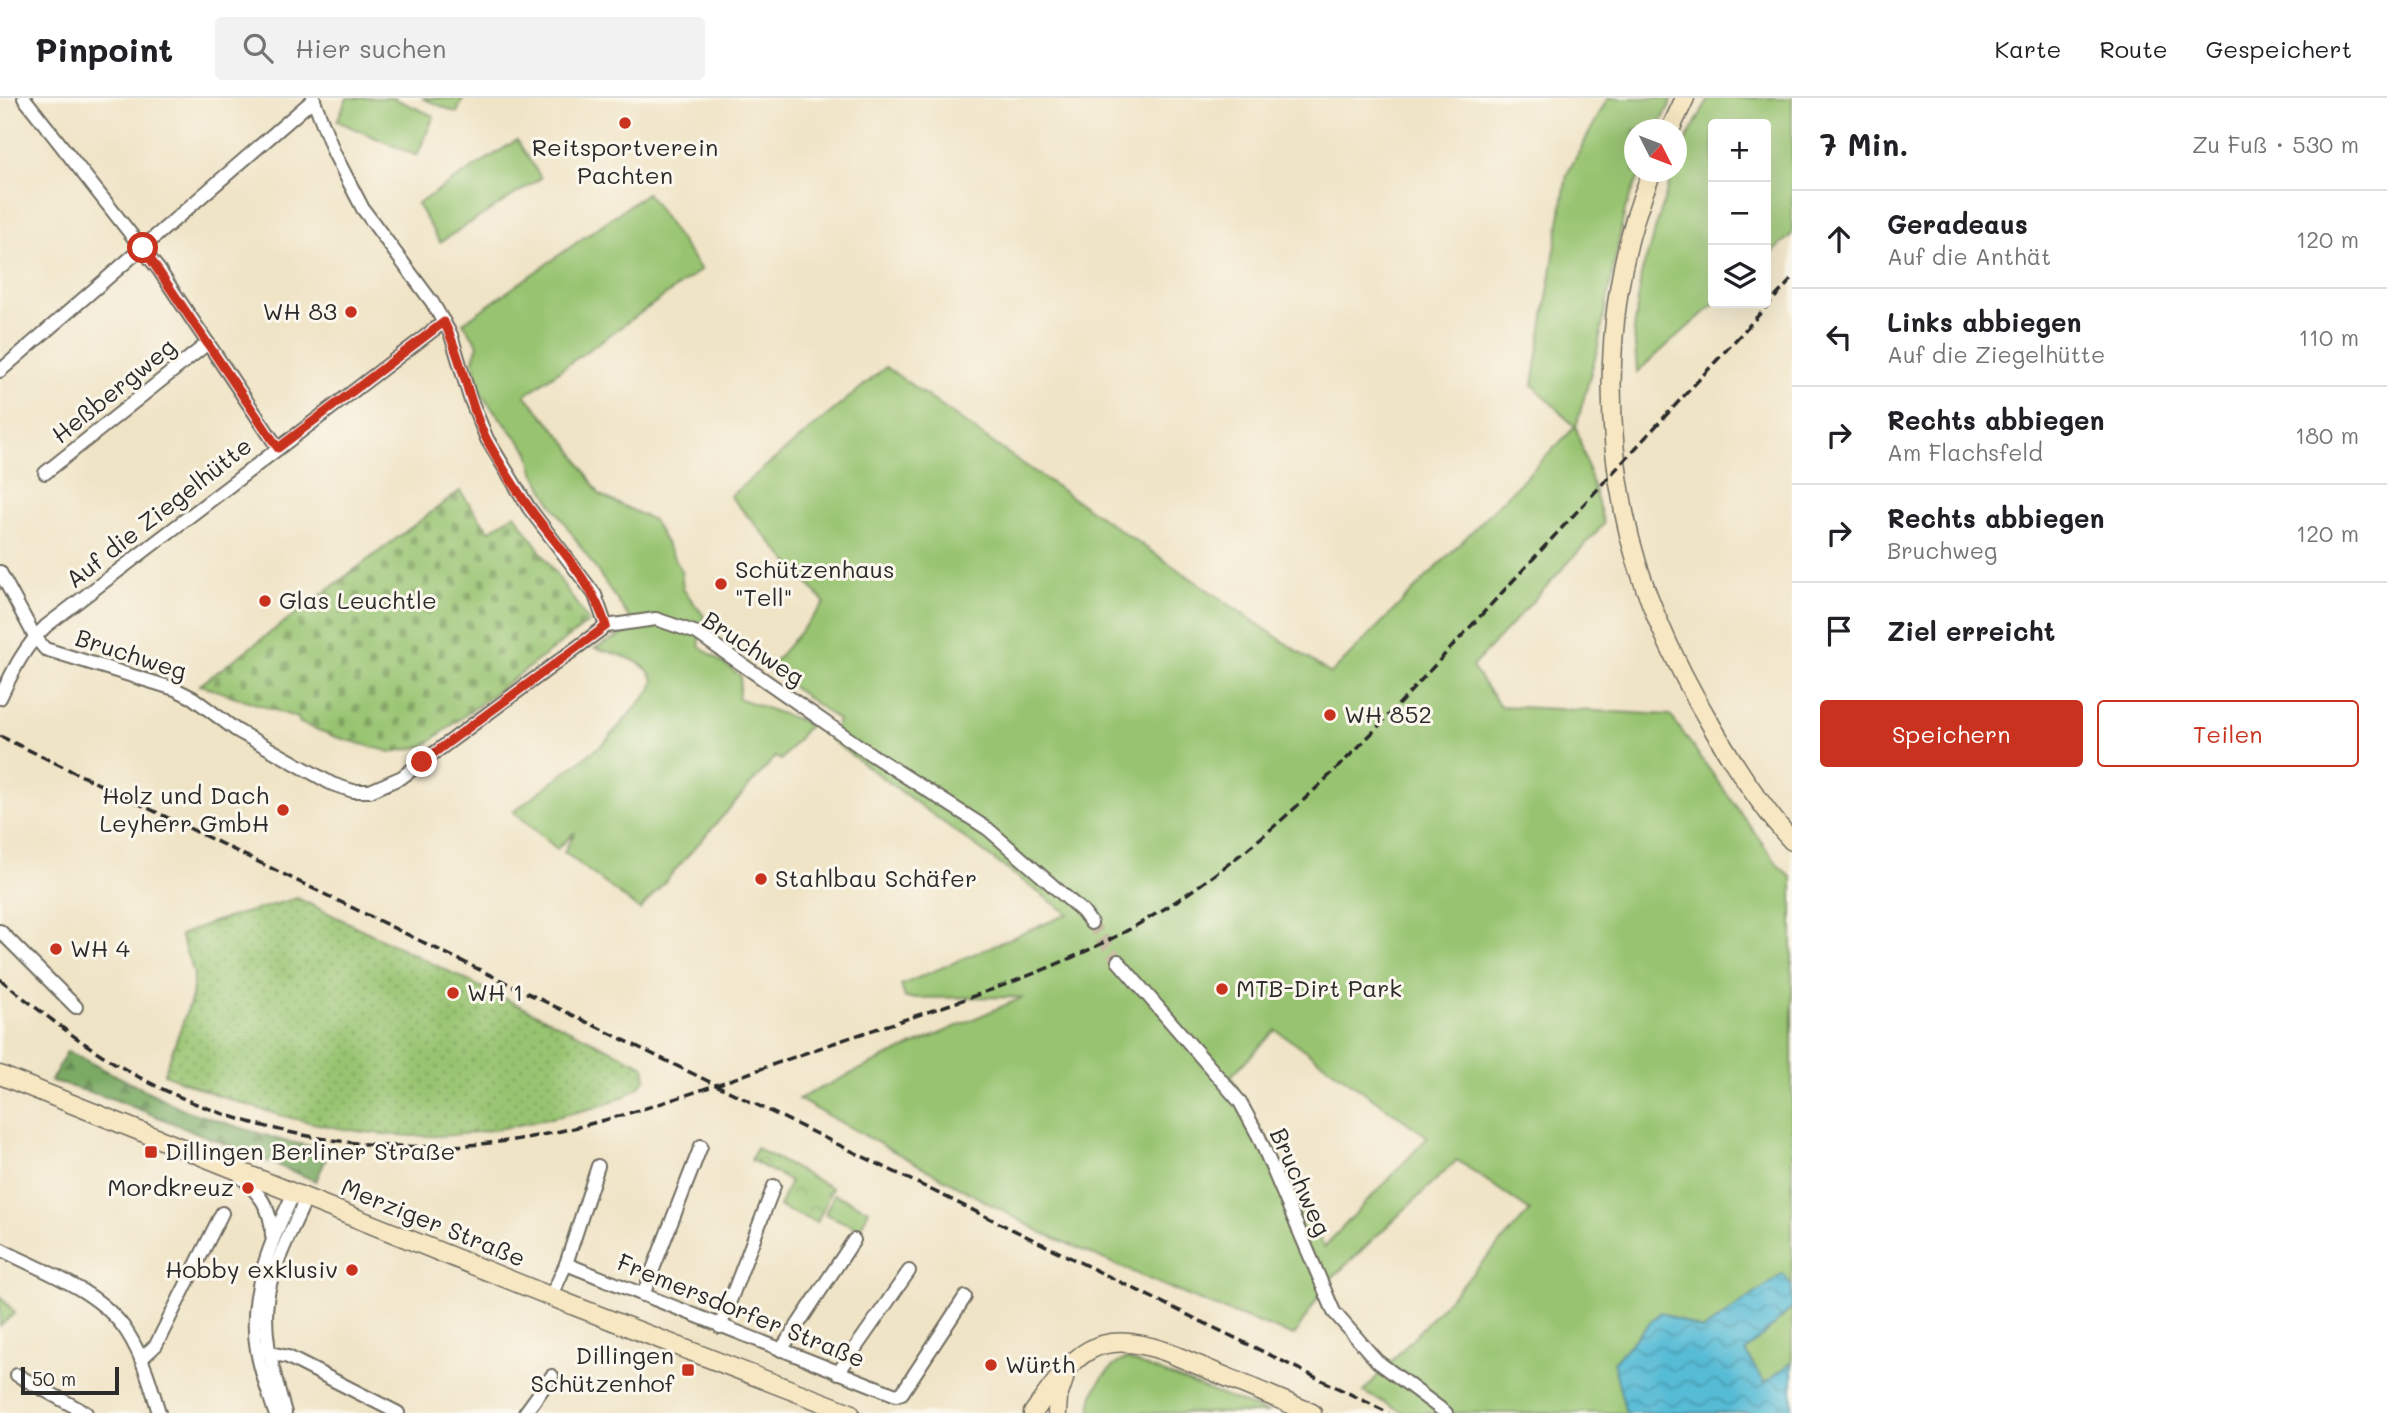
<!DOCTYPE html>
<html lang="de">
<meta charset="utf-8">
<style>
body{margin:0;font-family:Mali,sans-serif;background:#f2f2f2;color:#202124}
.controls{position:absolute;right:21px;top:21px;display:grid;overflow:hidden;border-radius:7px;box-shadow:0 7px 28px #0002}
.controls button{width:63px;height:63px;display:grid;place-items:center;padding:0;border:0;border-bottom:2px solid #e0e0e0;background:#fff;color:#202124;font:35px sans-serif}
.compass{position:absolute;left:1624px;top:21px;width:63px;height:63px;border-radius:50%;background:#fff;box-shadow:0 7px 28px #0002;rotate:132deg}
.scale{position:absolute;left:21px;bottom:18px;width:98px;box-sizing:border-box;padding-left:7px;border:4px solid #2b2b2b;border-top:0;font-size:19px;line-height:24px;white-space:nowrap;color:#2b2b2b;-webkit-text-stroke:5px #fbf7ec;paint-order:stroke}
.stop{position:absolute;width:21px;height:21px;margin:-16px;border:5px solid #c8321e;border-radius:50%;background:#fff}
.stop.end{background:#c8321e;border-color:#fff;box-shadow:0 2px 7px #0008}
.list{margin:0;padding:0;list-style:none}
h2{display:flex;justify-content:space-between;align-items:center;height:91px;margin:0;padding:0 28px;font-size:30px}
h2 small{font-size:23px;font-weight:400;color:#757577}
.list li{display:grid;grid-template-columns:46px 1fr auto;gap:21px;align-items:center;box-sizing:border-box;height:98px;padding:0 28px;border-top:2px solid #e0e0e0}
.list b{display:block;font-size:26px;white-space:nowrap}
.list p{margin:0;font-size:23px;white-space:nowrap;color:#757577}
.list em{font-size:23px;font-style:normal;color:#757577}
.actions{display:flex;gap:14px;padding:21px 28px}
.actions a{flex:1;padding:16px 0;border:2px solid #c8321e;border-radius:7px;text-align:center;font-size:24px;color:#c8321e}
.actions .main{background:#c8321e;color:#fff}
.icon{flex:none;width:38px;height:38px;fill:none;stroke:currentColor;stroke-width:2;stroke-linecap:round;stroke-linejoin:round}
.map{position:relative;flex:none;width:1792px;height:1315px;overflow:hidden}
header{display:flex;align-items:center;gap:42px;box-sizing:border-box;height:98px;padding:0 35px;background:#fff;border-bottom:2px solid #e0e0e0}
header strong{font-size:33px}
nav{display:flex;gap:38px;margin-inline-start:auto;font-size:24px}
.search{width:490px;height:63px;background:#f2f2f2;display:flex;align-items:center;gap:18px;box-sizing:border-box;padding:0 24px;border-radius:7px;color:#757577;font-size:26px}
main{display:flex}
aside{flex:1;background:#fff}
.map>svg:first-child{display:block}
.grass{fill:#98c471;stroke:#62784e;stroke-width:2;fill-rule:evenodd}
.forest{fill:url(#forest-firs);stroke:#526a47;stroke-width:2}
.cemetery{fill:url(#cemetery-stones);stroke:#62784e;stroke-width:2}
.park{fill:url(#park-crowns);stroke:#62784e;stroke-width:2}
.garden{fill:url(#garden-dots);stroke:#62784e;stroke-width:2}
.water{fill:url(#water-waves);stroke:#407380;stroke-width:2}
.lines{fill:none;stroke-linecap:round;stroke-linejoin:round}
.minor-tunnel{stroke:#c9bfa7;stroke-width:12;stroke-dasharray:12 6;stroke-linecap:butt}
.minor-casing{stroke:#706c61;stroke-width:16}
.secondary-casing{stroke:#706c61;stroke-width:21}
.minor{stroke:#fff;stroke-width:12}
.secondary{stroke:#f7e8c3;stroke-width:18}
.rail{stroke:#2b2b2b;stroke-width:3.5;stroke-dasharray:10 5;stroke-linecap:butt}
.route{stroke:#c8321e;stroke-width:9}
.poi-dot{fill:#c8321e;stroke:#fbf7ec;stroke-width:2.5}
.labels{text-anchor:middle;stroke-width:6;stroke-linejoin:round;paint-order:stroke}
.poi-label{font-size:24px;fill:#2b2b2b;stroke:#fbf7ec;text-anchor:start}
.street-label{font-size:24px;fill:#2b2b2b;stroke:#fbf7ec}
</style>
<header>
<strong>Pinpoint</strong>
<div class="search"><svg class="icon" aria-label="search" viewBox="0 0 24 24"><circle cx="10" cy="10" r="6"/><path d="M15 15l6 6"/></svg>Hier suchen</div>
<nav><a>Karte</a><a>Route</a><a>Gespeichert</a></nav>
</header>
<main>
<div class="map">
<svg width="1792" height="1315" viewBox="0 0 1792 1315">
<defs>
<pattern id="forest-firs" width="22" height="20" patternUnits="userSpaceOnUse" patternTransform="scale(1.75)"><rect width="22" height="20" fill="#7aaa63"/><path d="M5 1l3.5 6h-7zM16 11l3.5 6h-7z" fill="#648b52"/></pattern>
<pattern id="cemetery-stones" width="16" height="16" patternUnits="userSpaceOnUse" patternTransform="scale(1.75)"><rect width="16" height="16" fill="#98c471"/><path d="M2 7V4a2 2 0 0 1 4 0v3zM10 15v-3a2 2 0 0 1 4 0v3z" fill="#7c9f5d"/></pattern>
<pattern id="park-crowns" width="20" height="18" patternUnits="userSpaceOnUse" patternTransform="scale(1.75)"><rect width="20" height="18" fill="#98c471"/><path d="M2 6a3 3 0 1 1 6 0M12 15a3 3 0 1 1 6 0" fill="none" stroke="#7c9f5d"/></pattern>
<pattern id="garden-dots" width="8" height="8" patternUnits="userSpaceOnUse" patternTransform="scale(1.75)"><rect width="8" height="8" fill="#98c471"/><path d="M2 2h.1M6 6h.1" fill="none" stroke="#7c9f5d" stroke-width="1.8" stroke-linecap="round"/></pattern>
<pattern id="water-waves" width="16" height="10" patternUnits="userSpaceOnUse" patternTransform="scale(1.75)"><rect width="16" height="10" fill="#56bbd5"/><path d="M0 5q4-4 8 0t8 0" fill="none" stroke="#4798ad"/></pattern>
</defs>
<rect width="100%" height="100%" fill="#fbf7ec"/>
<filter id="ink" filterUnits="userSpaceOnUse"><feTurbulence type="fractalNoise" baseFrequency=".0143" numOctaves="2"/><feDisplacementMap in="SourceGraphic" scale="14" xChannelSelector="R" yChannelSelector="G"/><feConvolveMatrix kernelMatrix="1 2 1 2 8 2 1 2 1" color-interpolation-filters="sRGB"/></filter>
<filter id="wash" filterUnits="userSpaceOnUse"><feTurbulence type="fractalNoise" baseFrequency=".00686" numOctaves="4" result="noise"/><feDisplacementMap in="SourceGraphic" scale="28" xChannelSelector="R" yChannelSelector="G"/><feGaussianBlur stdDeviation="1.57" result="paint"/><feColorMatrix in="noise" values="0 0 0 0 0 0 0 0 0 0 0 0 0 0 0 0 0 1.4 0 .05"/><feComposite in="paint" operator="in"/></filter>
<g filter="url(#wash)">
<rect width="100%" height="100%" fill="#f0e4c6"/>
<g class="grass">
<polygon points="347,0 393,0 434,18 417,58 337,23"/>
<polygon points="422,0 463,0 457,15"/>
<path d="M1608 0H1673L1658 31 1634 32V74H1641L1625 111 1598 249 1576 329 1604 426 1472 569 1500 608 1670 617 1779 768 1792 780V1315H1405L1363 1294 1530 1113 1457 1062 1328 1184 1294 1238 1195 1201 1043 1135 798 1001 886 959 1024 899 905 900 901 887 1068 816 831 642 838 622 768 571 825 505 730 398 886 269 1000 350 1331 576 1575 329 1533 287 1567 76ZM1276 932 1428 1039 1324 1149 1231 978Z"/>
<polygon points="1709,0 1792,0 1792,136 1766,160 1766,26 1713,26 1715,205 1637,274 1634,233 1641,177 1673,74 1676,74 1677,59"/>
<polygon points="517,42 541,80 440,144 417,106"/>
<path d="M647 95 701 172 525 297 568 346 600 397 653 422 681 472 683 491 704 518 699 548 741 578 738 600 810 626 781 662 775 659 640 812 564 754 575 734 557 751 513 714 605 644 651 592 654 583C646 560 616 557 595 550L636 530 553 408 534 374 529 354 481 297 473 262 478 246 463 225Z"/>
<polygon points="834,1096 869,1112 860,1131 825,1116"/>
<polygon points="0,1198 15,1215 0,1228"/>
<path d="M1126 1261 1269 1315H1091C1088 1294 1107 1268 1126 1261Z"/>
</g>
<polygon class="forest" points="67,953 187,1013 284,1043 330,1052 316,1083 116,1002 51,983"/>
<polygon class="cemetery" points="460,393 489,433 515,416 589,524 424,648 391,654 336,639 300,625 298,620 200,587"/>
<polygon class="park" points="756,1050 832,1090 817,1125 779,1109 790,1083 751,1062"/>
<path class="garden" d="M297 800 644 968 646 981C628 1005 588 1011 560 1018 520 1027 479 1036 438 1038 342 1040 252 1013 164 976L192 899 194 876 180 837 213 824Z"/>
<polygon class="water" points="1783,1176 1792,1188 1792,1210 1745,1254 1765,1285 1792,1264 1792,1315 1626,1315 1613,1264 1660,1214 1703,1232"/>
</g>
<g filter="url(#ink)">
<g class="lines">
<polyline class="minor-tunnel" points="1091,825 1118,863"/>
<g class="minor-casing">
<g id="minor">
<polyline points="24,0 159,172 278,350"/>
<polyline points="313,0 334,55 363,111 432,204 451,237 470,300 487,341 529,410 595,497 606,528"/>
<polyline points="0,273 314,1"/>
<polyline points="45,375 208,245"/>
<polyline points="0,474 35,539 45,551 175,591 193,600 236,632 332,686 353,693 370,693 402,679 606,528 656,521 697,535 872,657 988,731 1083,814 1091,825"/>
<path d="M0 600C13 573 24 549 46 528L444 224"/>
<polyline points="0,833 76,909"/>
<polyline points="1118,863 1240,1004 1259,1039 1334,1214 1377,1263 1446,1315"/>
<path d="M239 1077C259 1095 272 1110 272 1138"/>
<path d="M0 1151C42 1173 100 1192 127 1234 143 1259 151 1287 159 1315"/>
<polyline points="566,1166 896,1297 902,1295 965,1199"/>
<polyline points="643,1197 701,1048"/>
<polyline points="551,1199 566,1166 598,1068"/>
<polyline points="720,1229 774,1088"/>
<polyline points="781,1252 854,1142"/>
<polyline points="262,1253 288,1259 398,1315"/>
<polyline points="141,1261 156,1247 222,1115"/>
<polyline points="838,1275 909,1173"/>
<polyline points="17,1277 86,1315"/>
<path d="M275 1315C269 1295 260 1273 257 1252 247 1198 271 1142 294 1095"/>
<path d="M285 1315C273 1273 259 1230 270 1186 278 1157 294 1128 306 1100"/>
<polyline points="525,1315 552,1278"/>
</g>
</g>
<g class="secondary-casing">
<g id="secondary">
<polyline points="1670,32 1685,0"/>
<path d="M1652 74C1608 178 1602 303 1624 414 1639 491 1675 567 1715 634 1738 673 1762 710 1792 743"/>
<polyline points="0,977 577,1209 850,1315"/>
<path d="M1033 1315C1074 1258 1092 1228 1167 1254L1312 1315"/>
<polyline points="1057,1315 1058,1299 1064,1281"/>
</g>
</g>
<use href="#minor" class="minor"/>
<use href="#secondary" class="secondary"/>
<g class="rail">
<polyline points="0,638 1389,1315"/>
<path d="M0 881C43 916 88 951 137 978 254 1042 401 1063 531 1039 634 1020 733 980 831 946 925 914 1022 886 1111 841 1213 789 1295 714 1374 633L1792 181"/>
</g>
</g>
</g>
<g class="lines" filter="url(#ink)">
<path class="route" d="M143 150 278 350 444 224C463 262 468 306 488 344 501 367 515 391 531 412 558 449 592 483 606 528L422 664"/>
</g>
<g class="poi-dot">
<circle cx="625" cy="25" r="7"/>
<circle cx="351" cy="214" r="7"/>
<circle cx="721" cy="486" r="7"/>
<circle cx="265" cy="503" r="7"/>
<circle cx="1330" cy="617" r="7"/>
<circle cx="283" cy="712" r="7"/>
<circle cx="761" cy="781" r="7"/>
<circle cx="56" cy="851" r="7"/>
<circle cx="1222" cy="891" r="7"/>
<circle cx="453" cy="895" r="7"/>
<rect x="144" y="1047" width="14" height="14" rx="3.5"/>
<circle cx="248" cy="1090" r="7"/>
<circle cx="352" cy="1172" r="7"/>
<circle cx="991" cy="1267" r="7"/>
<rect x="681" y="1265" width="14" height="14" rx="3.5"/>
</g>
<g class="labels">
<g class="poi-label">
<text x="625" y="58" text-anchor="middle">Reitsportverein<tspan x="625" dy="28">Pachten</tspan></text>
<text x="337" y="222" text-anchor="end">WH 83</text>
<text x="735" y="480">Schützenhaus<tspan x="735" dy="28">"Tell"</tspan></text>
<text x="279" y="511">Glas Leuchtle</text>
<text x="1344" y="625">WH 852</text>
<text x="269" y="706" text-anchor="end">Holz und Dach<tspan x="269" dy="28">Leyherr GmbH</tspan></text>
<text x="775" y="789">Stahlbau Schäfer</text>
<text x="70" y="859">WH 4</text>
<text x="1236" y="899">MTB-Dirt Park</text>
<text x="467" y="903">WH 1</text>
<text x="165" y="1062">Dillingen Berliner Straße</text>
<text x="234" y="1098" text-anchor="end">Mordkreuz</text>
<text x="338" y="1180" text-anchor="end">Hobby exklusiv</text>
<text x="674" y="1266" text-anchor="end">Dillingen<tspan x="674" dy="28">Schützenhof</tspan></text>
<text x="1005" y="1275">Würth</text>
</g>
<g class="street-label">
<text transform="translate(114 293) rotate(-39)" y="8">Heßbergweg</text>
<text transform="translate(159 415) rotate(-38)" y="8">Auf die Ziegelhütte</text>
<text transform="translate(753 551) rotate(33)" y="8">Bruchweg</text>
<text transform="translate(131 557) rotate(18)" y="8">Bruchweg</text>
<text transform="translate(1300 1084) rotate(66)" y="8">Bruchweg</text>
<text transform="translate(433 1125) rotate(22)" y="8">Merziger Straße</text>
<text transform="translate(741 1213) rotate(22)" y="8">Fremersdorfer Straße</text>
</g>
</g>
</svg>
<div class="controls">
<button>+</button>
<button>−</button>
<button><svg class="icon" aria-label="layers" viewBox="0 0 24 24"><path d="M12 4l9 5-9 5-9-5zM3 14l9 5 9-5"/></svg></button>
</div>
<svg class="compass" viewBox="-18 -18 36 36"><path d="M0-13l5 13h-10z" fill="#e53935"/><path d="M0 13l5-13h-10z" fill="#757577"/></svg>
<div class="scale">50 m</div>
<div class="stop" style="left:143px;top:150px"></div>
<div class="stop end" style="left:422px;top:664px"></div>
</div>
<aside>
<h2>7 Min.<small>Zu Fuß · 530 m</small></h2>
<ul class="list">
<li><svg class="icon" aria-label="ahead" viewBox="0 0 24 24"><path d="M12 20V5M6 11l6-6 6 6"/></svg><div><b>Geradeaus</b><p>Auf die Anthät</p></div><em>120 m</em></li>
<li><svg class="icon" aria-label="left" viewBox="0 0 24 24"><path d="M17 20v-9H6M10 6l-5 5 5 5"/></svg><div><b>Links abbiegen</b><p>Auf die Ziegelhütte</p></div><em>110 m</em></li>
<li><svg class="icon" aria-label="right" viewBox="0 0 24 24"><path d="M7 20v-9h11M14 6l5 5-5 5"/></svg><div><b>Rechts abbiegen</b><p>Am Flachsfeld</p></div><em>180 m</em></li>
<li><svg class="icon" aria-label="right" viewBox="0 0 24 24"><path d="M7 20v-9h11M14 6l5 5-5 5"/></svg><div><b>Rechts abbiegen</b><p>Bruchweg</p></div><em>120 m</em></li>
<li><svg class="icon" aria-label="arrive" viewBox="0 0 24 24"><path d="M6 21V4h12l-3 4 3 4H6"/></svg><div><b>Ziel erreicht</b></div></li>
</ul>
<div class="actions"><a class="main">Speichern</a><a>Teilen</a></div>
</aside>
</main>
